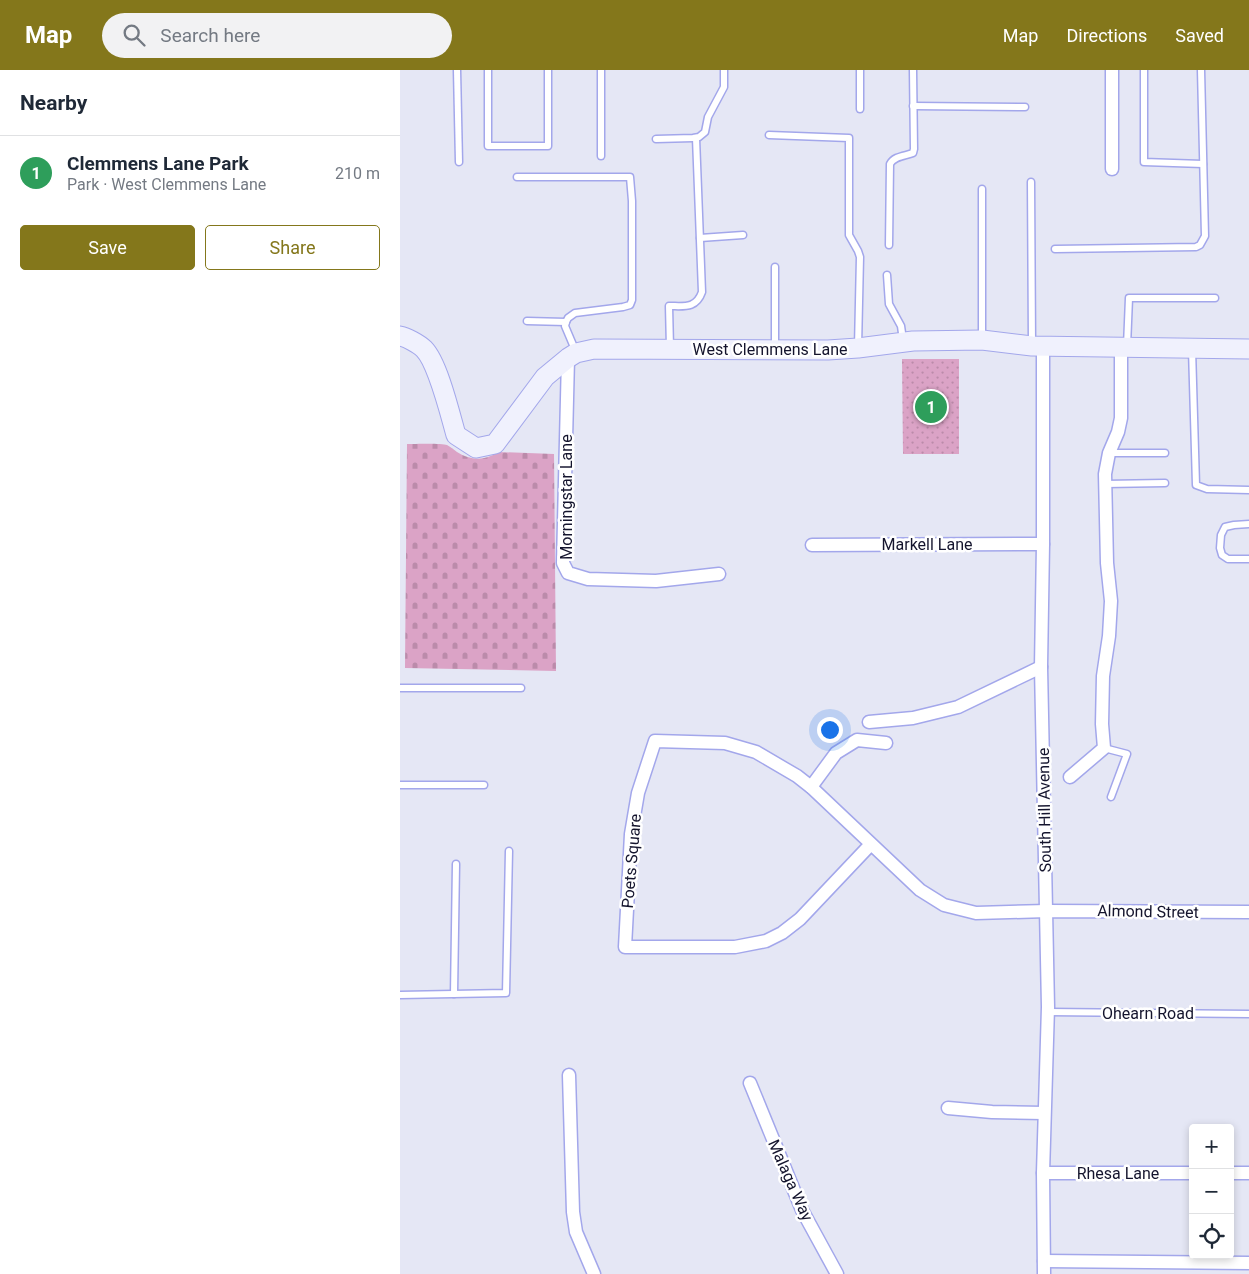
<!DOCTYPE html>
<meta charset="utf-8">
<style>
body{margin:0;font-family:Roboto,sans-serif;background:#f2f2f3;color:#1f2937}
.controls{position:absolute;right:15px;bottom:15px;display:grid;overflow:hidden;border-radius:5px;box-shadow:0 2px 8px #0003}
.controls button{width:45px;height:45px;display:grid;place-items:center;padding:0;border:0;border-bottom:1px solid #e0e1e3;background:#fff;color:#1f2937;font:25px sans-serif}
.you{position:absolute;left:429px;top:659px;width:18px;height:18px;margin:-12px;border:4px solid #fff;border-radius:50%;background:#1a73e8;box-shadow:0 0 0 8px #1a73e833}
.badge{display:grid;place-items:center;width:32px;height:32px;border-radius:50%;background:#84771b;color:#fff;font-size:16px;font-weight:700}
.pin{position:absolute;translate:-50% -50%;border:2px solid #fff;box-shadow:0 1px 5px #0006}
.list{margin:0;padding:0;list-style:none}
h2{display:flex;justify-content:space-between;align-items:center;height:65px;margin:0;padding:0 20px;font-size:21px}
h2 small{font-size:16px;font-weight:400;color:#747a83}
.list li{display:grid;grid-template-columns:32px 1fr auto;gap:15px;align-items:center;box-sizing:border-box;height:75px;padding:0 20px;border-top:1px solid #e0e1e3}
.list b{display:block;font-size:19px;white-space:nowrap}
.list p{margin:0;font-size:16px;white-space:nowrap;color:#747a83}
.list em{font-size:16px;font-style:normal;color:#747a83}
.actions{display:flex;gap:10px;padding:15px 20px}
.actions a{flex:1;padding:11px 0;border:1px solid #84771b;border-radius:5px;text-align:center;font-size:18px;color:#84771b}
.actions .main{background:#84771b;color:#fff}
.icon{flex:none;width:28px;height:28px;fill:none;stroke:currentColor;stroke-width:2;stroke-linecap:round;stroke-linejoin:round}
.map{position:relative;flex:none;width:849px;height:1204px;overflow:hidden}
header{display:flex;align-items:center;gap:30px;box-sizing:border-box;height:70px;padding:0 25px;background:#84771b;color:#fff}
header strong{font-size:24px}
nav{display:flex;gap:28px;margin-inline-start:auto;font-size:18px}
.search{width:350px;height:45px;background:#f2f2f3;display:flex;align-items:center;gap:12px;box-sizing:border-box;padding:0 18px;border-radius:28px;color:#747a83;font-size:19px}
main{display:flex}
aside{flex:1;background:#fff}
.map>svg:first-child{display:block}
.green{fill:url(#green-dots)}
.cemetery{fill:url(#cemetery-stones)}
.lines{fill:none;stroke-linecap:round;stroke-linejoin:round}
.lane-casing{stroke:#a3a7eb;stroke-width:9}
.street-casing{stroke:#a3a7eb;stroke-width:15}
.secondary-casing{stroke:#a3a7eb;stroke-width:21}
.lane{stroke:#fff;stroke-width:6}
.street{stroke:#fff;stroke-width:12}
.secondary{stroke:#f0f1fd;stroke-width:19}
.labels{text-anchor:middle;stroke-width:5;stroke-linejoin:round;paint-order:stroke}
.street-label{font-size:16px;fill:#14142d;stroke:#fff}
</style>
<header>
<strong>Map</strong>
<div class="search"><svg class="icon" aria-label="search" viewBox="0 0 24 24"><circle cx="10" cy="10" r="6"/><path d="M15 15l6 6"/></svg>Search here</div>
<nav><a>Map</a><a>Directions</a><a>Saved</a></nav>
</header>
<main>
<aside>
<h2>Nearby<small></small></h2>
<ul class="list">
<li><span class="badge" style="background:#2e9e5b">1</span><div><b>Clemmens Lane Park</b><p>Park · West Clemmens Lane</p></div><em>210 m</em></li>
</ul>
<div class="actions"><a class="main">Save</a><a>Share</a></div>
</aside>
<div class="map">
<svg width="849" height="1204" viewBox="0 0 849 1204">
<defs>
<pattern id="green-dots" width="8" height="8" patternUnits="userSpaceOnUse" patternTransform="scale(1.25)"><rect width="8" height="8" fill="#dba3c6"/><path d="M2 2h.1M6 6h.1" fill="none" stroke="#bb8baa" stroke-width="1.8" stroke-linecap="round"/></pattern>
<pattern id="cemetery-stones" width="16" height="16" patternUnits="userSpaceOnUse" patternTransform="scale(1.25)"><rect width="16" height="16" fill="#dba3c6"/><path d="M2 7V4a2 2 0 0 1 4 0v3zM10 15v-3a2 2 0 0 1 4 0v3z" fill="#bb8baa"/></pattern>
</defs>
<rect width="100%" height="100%" fill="#e5e7f5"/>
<polygon class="green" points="502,289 559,289 559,384 503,384"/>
<path class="cemetery" d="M7 374C15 374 42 373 47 375 51 377 54 380 57 382 71 391 85 391 98 382L154 384 156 601 5 598Z"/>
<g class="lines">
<g class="lane-casing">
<g id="lane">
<polyline points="57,0 59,92"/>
<polyline points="88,0 88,76 148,76 148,0"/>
<polyline points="460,0 460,39"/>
<polyline points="744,0 744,92 803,94"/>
<polyline points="513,36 625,37"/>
<polyline points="369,65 449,68 449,165 458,181 460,187 458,277"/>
<polyline points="256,69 293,68 299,67 305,62 308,47 324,17 324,0"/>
<polyline points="201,86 201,0"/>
<polyline points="117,107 230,107 232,131 232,230 230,235 223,237 175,243 168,248 166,252 165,256 176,282"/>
<polyline points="631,112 632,274"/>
<polyline points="582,119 582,268"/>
<polyline points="300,168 343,165"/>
<path d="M489 175 490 94C494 86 505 86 513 83L514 79 513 0"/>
<polyline points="655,179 796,177 800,175 805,166 801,0"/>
<polyline points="375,197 375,278"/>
<polyline points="487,205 489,234 501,256 503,270"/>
<polyline points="127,251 166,252"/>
<polyline points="727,276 729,228 815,228"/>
<path d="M270 278 269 236C284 236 296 239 302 222L296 68"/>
<polyline points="792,279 796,415 807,419 849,420"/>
<polyline points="709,383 765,383"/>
<polyline points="705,414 765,413"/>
<polyline points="849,454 834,455 825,457 821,465 820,478 822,485 828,489 849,489"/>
<polyline points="0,618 121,618"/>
<polyline points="704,678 727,684 711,727"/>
<polyline points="0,715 84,715"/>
<polyline points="54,924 56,794"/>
<polyline points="0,925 106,923 109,781"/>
<polyline points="648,942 849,944"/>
</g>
</g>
<g class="street-casing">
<g id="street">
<polyline points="712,99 712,0"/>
<polyline points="643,276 643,474 641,597 648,937 643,1103 644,1204"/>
<polyline points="168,288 163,493 168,503 188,509 256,511 319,504"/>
<polyline points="412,475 643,474"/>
<polyline points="469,652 513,648 558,637 641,597"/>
<polyline points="670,707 704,678 702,654 703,606 709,566 711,531 707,493 705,404 709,383 718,362 721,348 721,277"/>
<polyline points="411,717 436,683 457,670 486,673"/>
<polyline points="471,774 400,849 382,863 366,871 335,877 225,877 231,764 238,723 255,671 325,673 356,682 397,706 411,717 520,820 544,835 576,843 647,841 849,842"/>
<polyline points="169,1005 173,1142 176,1162 194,1204"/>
<polyline points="350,1013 402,1140 437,1204"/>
<polyline points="548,1038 592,1042 644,1043"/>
<polyline points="643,1103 793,1103"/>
<polyline points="830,1103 849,1103"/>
<polyline points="644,1191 849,1193"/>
</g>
</g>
<g class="secondary-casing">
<path id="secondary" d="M0 266C6 267 19 274 24 279 38 293 50 344 56 365L76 378 95 374 145 307 168 288 176 283 194 279 428 280 458 278 513 271 582 270 632 276 849 279"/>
</g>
<use href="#lane" class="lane"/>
<use href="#street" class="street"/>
<use href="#secondary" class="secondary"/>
</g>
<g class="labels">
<g class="street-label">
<text x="370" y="285">West Clemmens Lane</text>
<text transform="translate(166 427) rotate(-90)" y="6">Morningstar Lane</text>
<text x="527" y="480">Markell Lane</text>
<text transform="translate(644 740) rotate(-91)" y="6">South Hill Avenue</text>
<text transform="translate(231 791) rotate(-85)" y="6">Poets Square</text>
<text transform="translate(748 841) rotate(1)" y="6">Almond Street</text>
<text x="748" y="949">Ohearn Road</text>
<text x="718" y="1109">Rhesa Lane</text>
<text transform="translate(391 1110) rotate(66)" y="6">Malaga Way</text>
</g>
</g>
</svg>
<div class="controls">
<button>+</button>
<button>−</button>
<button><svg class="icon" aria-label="locate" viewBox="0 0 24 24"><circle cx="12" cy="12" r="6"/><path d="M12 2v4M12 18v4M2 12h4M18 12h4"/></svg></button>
</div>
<div class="you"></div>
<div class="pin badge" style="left:531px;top:337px;background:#2e9e5b">1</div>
</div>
</main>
